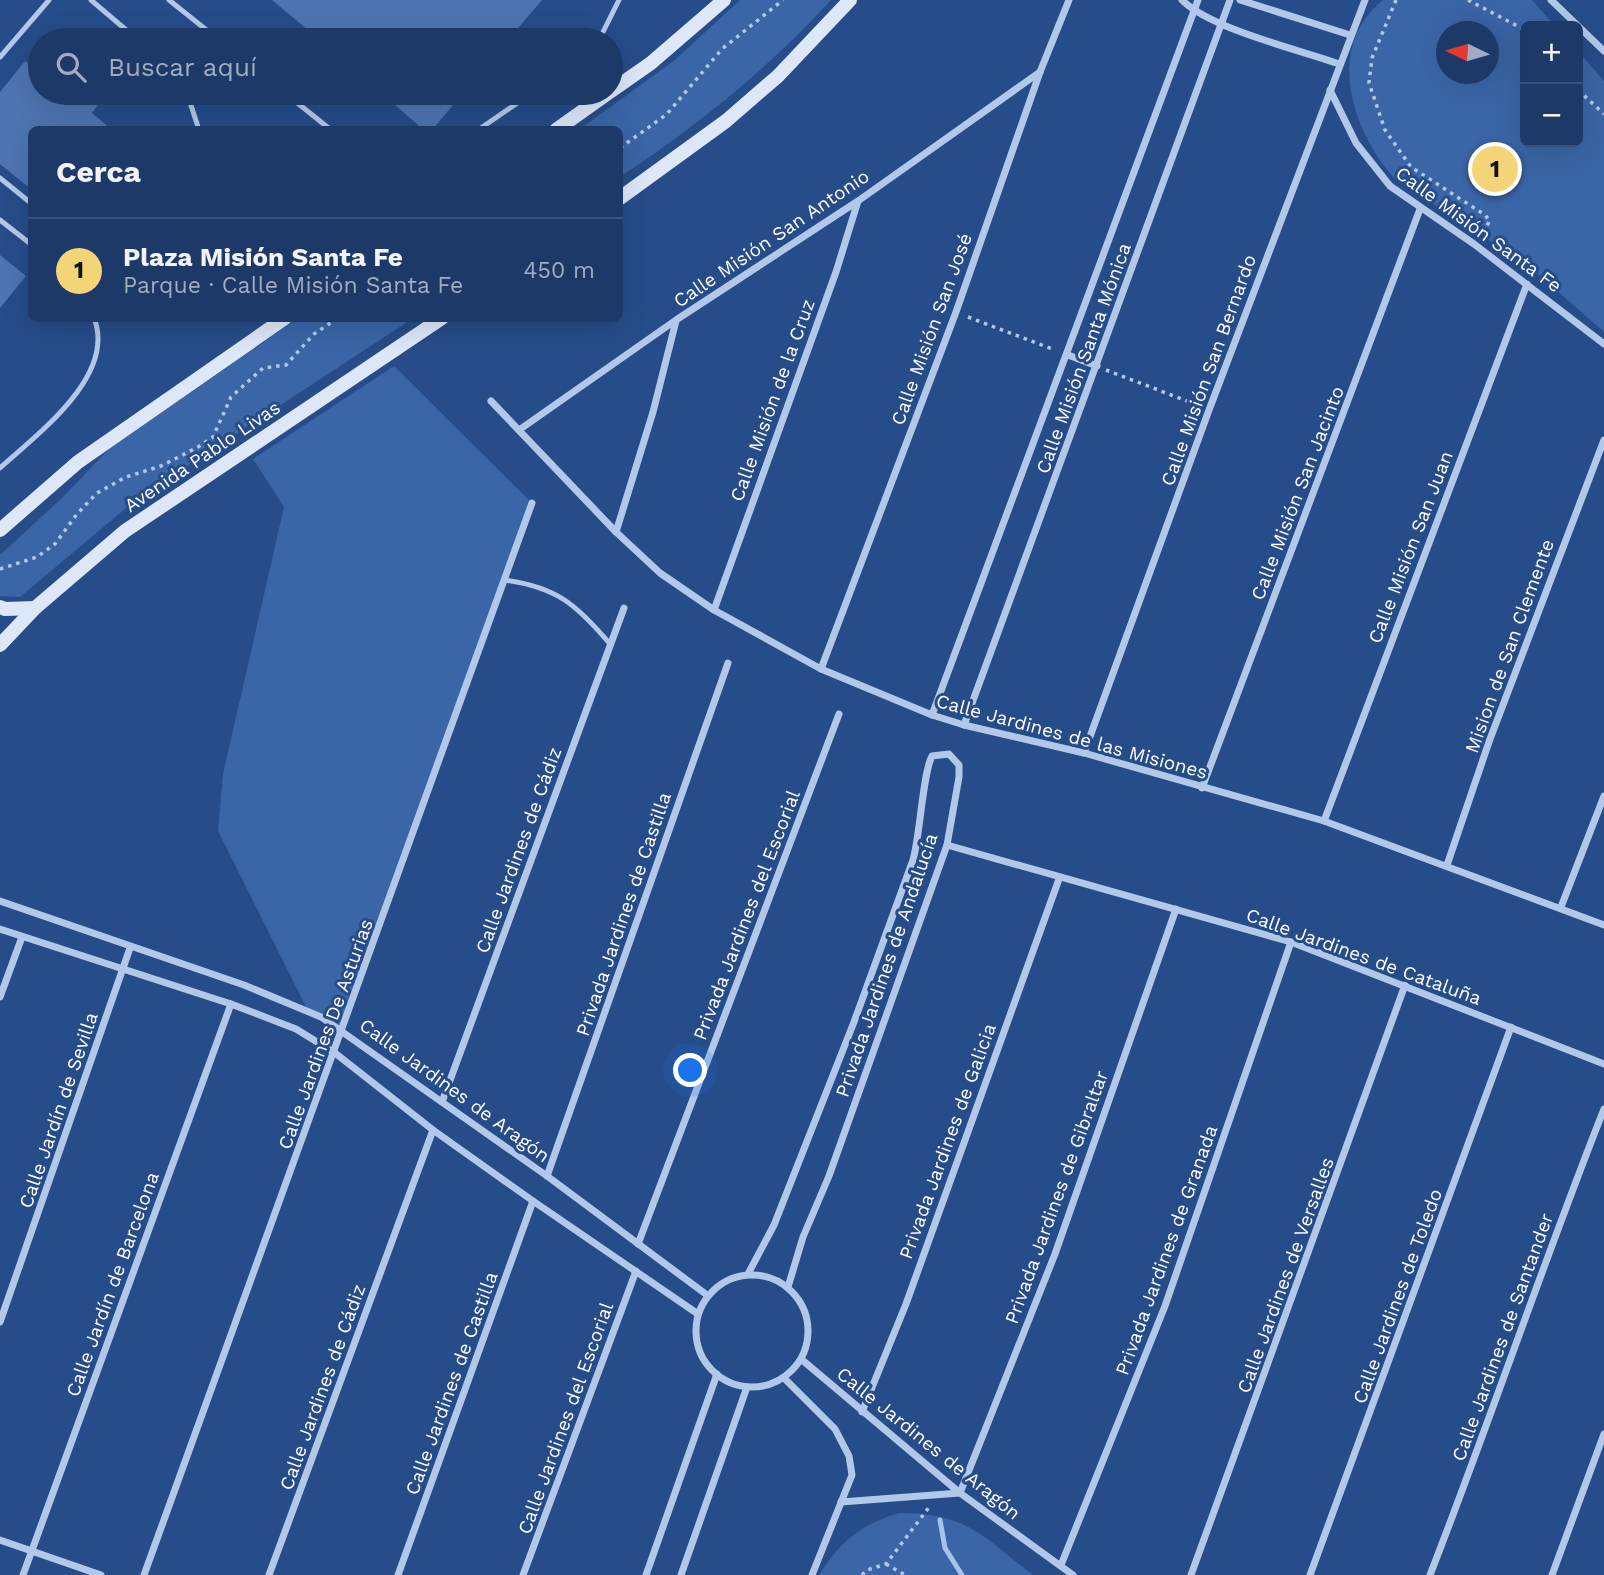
<!DOCTYPE html>
<html lang="es">
<meta charset="utf-8">
<style>
body{margin:0;font-family:"Work Sans",sans-serif;background:#294470;color:#f1f3f6}
.controls{position:absolute;right:21px;top:21px;display:grid;overflow:hidden;border-radius:10px;box-shadow:0 7px 28px #0002}
.controls button{width:63px;height:63px;display:grid;place-items:center;padding:0;border:0;border-bottom:2px solid #3a537b;background:#1c3967;color:#f1f3f6;font:35px sans-serif}
.compass{position:absolute;left:1436px;top:21px;width:63px;height:63px;border-radius:50%;background:#1c3967;box-shadow:0 7px 28px #0002;rotate:275deg}
.you{position:absolute;left:691px;top:1071px;width:24px;height:24px;margin:-18px;border:5px solid #fff;border-radius:50%;background:#1a73e8;box-shadow:0 0 0 10px #1a73e833}
.badge{display:grid;place-items:center;width:46px;height:46px;border-radius:50%;background:#f3d577;color:#111;font-size:23px;font-weight:700}
.pin{position:absolute;translate:-50% -50%;border:4px solid #fff;box-shadow:0 2px 7px #0006}
.list{margin:0;padding:0;list-style:none}
h2{display:flex;justify-content:space-between;align-items:center;height:91px;margin:0;padding:0 28px;font-size:30px}
h2 small{font-size:23px;font-weight:400;color:#a0acc0}
.list li{display:grid;grid-template-columns:46px 1fr auto;gap:21px;align-items:center;box-sizing:border-box;height:105px;padding:0 28px;border-top:2px solid #3a537b}
.list b{display:block;font-size:26px;white-space:nowrap}
.list p{margin:0;font-size:23px;white-space:nowrap;color:#a0acc0}
.list em{font-size:23px;font-style:normal;color:#a0acc0}
.icon{flex:none;width:38px;height:38px;fill:none;stroke:currentColor;stroke-width:2;stroke-linecap:round;stroke-linejoin:round}
.map{position:relative;flex:none;width:1604px;height:1575px;overflow:hidden}
.search{position:absolute;background:#1c3967;box-shadow:0 7px 28px #0002;left:28px;top:28px;width:595px;height:77px;display:flex;align-items:center;gap:18px;box-sizing:border-box;padding:0 24px;border-radius:38px;color:#a0acc0;font-size:26px}
.panel{position:absolute;background:#1c3967;box-shadow:0 7px 28px #0002;left:28px;top:126px;width:595px;height:196px;border-radius:10px}
.map>svg:first-child{display:block}
.green{fill:#3a65a6;fill-rule:evenodd}
.lines{fill:none;stroke-linecap:round;stroke-linejoin:round}
.stream{stroke:#a7c3ea;stroke-width:5}
.building{fill:#4e75b1}
.path{stroke:#b2c8e9;stroke-width:3.5;stroke-dasharray:3.5 5;stroke-linecap:butt}
.lane{stroke:#b2c8e9;stroke-width:5}
.street{stroke:#b2c8e9;stroke-width:7}
.secondary{stroke:#dde7f8;stroke-width:14}
.labels{text-anchor:middle;stroke-width:6;stroke-linejoin:round;paint-order:stroke}
.street-label{font-size:19px;fill:#fff;stroke:#264c89}
</style>
<div class="map">
<svg width="1604" height="1575" viewBox="0 0 1604 1575">
<rect width="100%" height="100%" fill="#264c89"/>
<g class="green">
<path d="M740 0H831C768 69 697 126 620 177V130L580 129 675 60Z"/>
<path d="M1383 0H1532L1555 26H1525V142H1578V51L1604 81V332L1530 267 1395 179C1352 132 1324 47 1383 0ZM1446 32H1488V74H1446Z"/>
<polygon points="297,319 412,319 137,499 20,597 0,596 0,555 62,498 109,449"/>
<polygon points="394,366 532,503 343,1030 308,1011 218,831 223,774 284,507 253,459"/>
<path d="M899 1513C968 1513 982 1536 1033 1575H819C840 1541 862 1524 899 1513Z"/>
</g>
<g class="lines">
<polyline class="stream" points="940,1520 945,1548 962,1575"/>
</g>
<g class="building">
<polygon points="272,0 542,0 508,40 320,40"/>
<polygon points="25,61 40,73 40,93 107,93 92,113 112,130 32,130 32,190 0,164 0,92"/>
<polygon points="381,93 463,93 432,130 424,130"/>
<polygon points="0,255 26,276 0,308"/>
</g>
<g class="lines">
<g class="path">
<polyline points="1396,0 1372,58 1369,83 1385,130 1411,167 1485,215 1490,221 1481,234"/>
<polyline points="1468,0 1525,30"/>
<polyline points="1578,90 1604,114"/>
<polyline points="620,148 667,114 722,49 783,0"/>
<polyline points="968,317 1055,350"/>
<polyline points="1106,370 1200,406"/>
<polyline points="0,569 37,557 55,544 77,514 97,493 126,477 161,466 198,447 213,437 231,397 263,368 286,365 314,334 338,318"/>
<polyline points="886,1564 905,1575"/>
<polyline points="862,1575 867,1570 886,1564 930,1506"/>
</g>
<g class="lane">
<polyline points="91,0 138,40"/>
<polyline points="169,0 219,40"/>
<polyline points="599,40 619,0"/>
<polyline points="0,57 49,0"/>
<polyline points="187,93 199,130"/>
<polyline points="285,93 331,130"/>
<polyline points="478,130 532,93"/>
<polyline points="0,178 32,204"/>
<polyline points="0,220 32,245"/>
<path d="M0 468C36 435 117 376 94 318"/>
<path d="M504 580C557 587 577 605 610 644"/>
</g>
<g class="street">
<path d="M1182 0C1211 29 1297 49 1339 64"/>
<polyline points="1240,0 1350,35"/>
<polyline points="1551,0 1604,51"/>
<polyline points="1330,90 1356,143 1390,186 1474,244 1604,344"/>
<polyline points="1068,355 1097,366"/>
<polyline points="491,401 616,532 660,573 714,610 821,669 932,715 964,725 1084,753 1324,821 1604,925"/>
<polyline points="519,430 676,320 858,201 1040,72"/>
<polyline points="616,532 653,412 676,321"/>
<polyline points="714,610 836,272 858,201"/>
<polyline points="821,669 956,312 1040,72 1069,0"/>
<polyline points="932,715 1198,0"/>
<polyline points="964,725 1230,0"/>
<polyline points="1084,753 1209,410 1365,0"/>
<polyline points="1202,788 1420,209"/>
<polyline points="1324,821 1527,284"/>
<polyline points="947,845 1291,942 1604,1064"/>
<polyline points="1447,865 1490,739 1604,440"/>
<polyline points="0,901 244,985 321,1017 547,1176 707,1295"/>
<polyline points="1561,907 1604,796"/>
<polyline points="0,929 231,1004 296,1029 335,1053 433,1130 533,1201 698,1314"/>
<polyline points="0,997 22,937"/>
<polyline points="442,1102 624,608"/>
<polyline points="547,1176 728,663"/>
<polyline points="638,1244 839,714"/>
<path d="M748 1274 774 1225 854 1022 913 860C920 836 923 772 932 756L949 754 959 765V777L947 845 829 1176 803 1237 788 1287"/>
<circle cx="752" cy="1331" r="56"/>
<polyline points="0,1322 130,948"/>
<polyline points="801,1359 960,1493 1073,1575"/>
<polyline points="784,1378 835,1429 849,1456 852,1475 812,1575"/>
<polyline points="862,1412 906,1304 1059,879"/>
<polyline points="841,1502 960,1493 1055,1254 1176,909"/>
<polyline points="0,1540 101,1575"/>
<polyline points="1061,1565 1165,1306 1291,942"/>
<polyline points="23,1575 231,1004"/>
<polyline points="144,1575 532,503"/>
<polyline points="269,1575 433,1130"/>
<polyline points="398,1575 533,1201"/>
<polyline points="523,1575 636,1271"/>
<polyline points="646,1575 717,1374"/>
<polyline points="681,1575 747,1387"/>
<polyline points="1191,1575 1405,985"/>
<polyline points="1310,1575 1511,1027"/>
<path d="M1430 1575C1490 1421 1543 1263 1604 1109"/>
<polyline points="1552,1575 1604,1434"/>
</g>
<g class="secondary">
<polyline points="611,91 651,63 724,0"/>
<polyline points="556,130 608,93"/>
<polyline points="620,198 726,121 778,76 850,0"/>
<polyline points="0,530 78,462 285,318"/>
<polyline points="0,607 5,609 35,608"/>
<polyline points="0,645 35,608 125,531 442,318"/>
</g>
</g>
<g class="labels">
<g class="street-label">
<text transform="translate(1479 229) rotate(36)" y="7">Calle Misión Santa Fe</text>
<text transform="translate(771 238) rotate(-34)" y="7">Calle Misión San Antonio</text>
<text transform="translate(931 329) rotate(-70)" y="7">Calle Misión San José</text>
<text transform="translate(1083 358) rotate(-70)" y="7">Calle Misión Santa Mónica</text>
<text transform="translate(1208 370) rotate(-70)" y="7">Calle Misión San Bernardo</text>
<text transform="translate(772 400) rotate(-70)" y="7">Calle Misión de la Cruz</text>
<text transform="translate(202 456) rotate(-34)" y="7">Avenida Pablo Livas</text>
<text transform="translate(1297 493) rotate(-69)" y="7">Calle Misión San Jacinto</text>
<text transform="translate(1410 547) rotate(-69)" y="7">Calle Misión San Juan</text>
<text transform="translate(1509 646) rotate(-70)" y="7">Mision de San Clemente</text>
<text transform="translate(1072 736) rotate(15)" y="7">Calle Jardines de las Misiones</text>
<text transform="translate(518 850) rotate(-70)" y="7">Calle Jardines de Cádiz</text>
<text transform="translate(623 914) rotate(-71)" y="7">Privada Jardines de Castilla</text>
<text transform="translate(746 915) rotate(-69)" y="7">Privada Jardines del Escorial</text>
<text transform="translate(1364 956) rotate(20)" y="7">Calle Jardines de Cataluña</text>
<text transform="translate(886 965) rotate(-71)" y="7">Privada Jardines de Andalucía</text>
<text transform="translate(325 1034) rotate(-70)" y="7">Calle Jardines De Asturias</text>
<text transform="translate(455 1090) rotate(36)" y="7">Calle Jardines de Aragón</text>
<text transform="translate(58 1110) rotate(-71)" y="7">Calle Jardín de Sevilla</text>
<text transform="translate(947 1141) rotate(-70)" y="7">Privada Jardines de Galicia</text>
<text transform="translate(1056 1197) rotate(-70)" y="7">Privada Jardines de Gibraltar</text>
<text transform="translate(1166 1250) rotate(-70)" y="7">Privada Jardines de Granada</text>
<text transform="translate(1285 1275) rotate(-70)" y="7">Calle Jardines de Versalles</text>
<text transform="translate(112 1284) rotate(-70)" y="7">Calle Jardín de Barcelona</text>
<text transform="translate(1397 1296) rotate(-70)" y="7">Calle Jardines de Toledo</text>
<text transform="translate(1502 1337) rotate(-70)" y="7">Calle Jardines de Santander</text>
<text transform="translate(451 1383) rotate(-70)" y="7">Calle Jardines de Castilla</text>
<text transform="translate(322 1387) rotate(-70)" y="7">Calle Jardines de Cádiz</text>
<text transform="translate(565 1418) rotate(-70)" y="7">Calle Jardines del Escorial</text>
<text transform="translate(929 1443) rotate(39)" y="7">Calle Jardines de Aragón</text>
</g>
</g>
</svg>
<div class="controls">
<button>+</button>
<button>−</button>
</div>
<svg class="compass" viewBox="-18 -18 36 36"><path d="M0-13l5 13h-10z" fill="#e53935"/><path d="M0 13l5-13h-10z" fill="#a0acc0"/></svg>
<div class="you"></div>
<div class="pin badge" style="left:1495px;top:169px">1</div>
<div class="search"><svg class="icon" aria-label="search" viewBox="0 0 24 24"><circle cx="10" cy="10" r="6"/><path d="M15 15l6 6"/></svg>Buscar aquí</div>
<section class="panel">
<h2>Cerca<small></small></h2>
<ul class="list">
<li><span class="badge">1</span><div><b>Plaza Misión Santa Fe</b><p>Parque · Calle Misión Santa Fe</p></div><em>450 m</em></li>
</ul>
</section>
</div>
